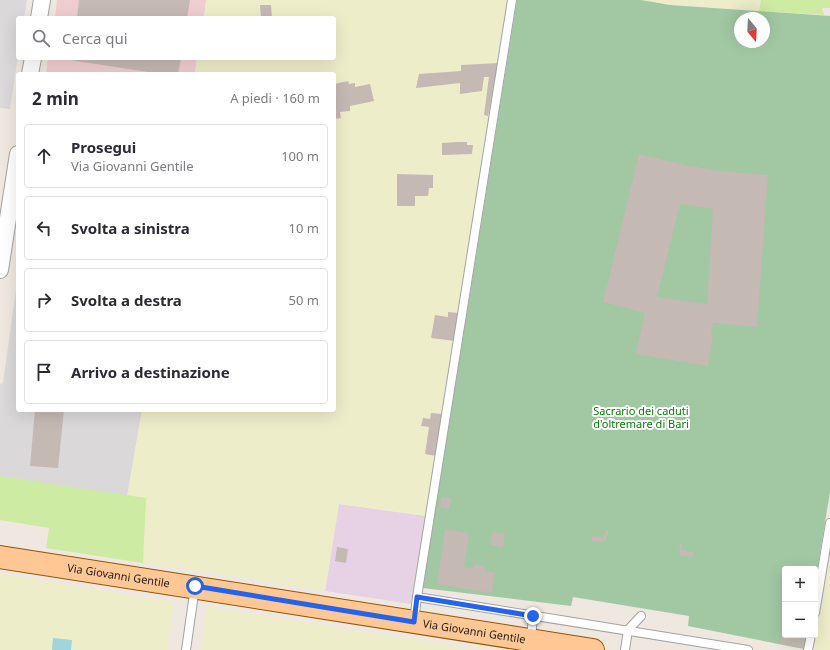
<!DOCTYPE html>
<html lang="it">
<meta charset="utf-8">
<style>
body{margin:0;font-family:"Noto Sans",sans-serif;background:#f2f2f3;color:#2b2b33}
.controls{position:absolute;right:12px;bottom:12px;display:grid;overflow:hidden;border-radius:4px;box-shadow:0 4px 16px #0002}
.controls button{width:36px;height:36px;display:grid;place-items:center;padding:0;border:0;border-bottom:1px solid #e1e1e2;background:#fff;color:#2b2b33;font:20px sans-serif}
.compass{position:absolute;left:734px;top:12px;width:36px;height:36px;border-radius:50%;background:#fff;box-shadow:0 4px 16px #0002;rotate:162deg}
.stop{position:absolute;width:12px;height:12px;margin:-9px;border:3px solid #2563eb;border-radius:50%;background:#fff}
.stop.end{background:#2563eb;border-color:#fff;box-shadow:0 1px 4px #0008}
.list{margin:0;padding:0;list-style:none}
h2{display:flex;justify-content:space-between;align-items:center;height:52px;margin:0;padding:0 16px;font-size:17px}
h2 small{font-size:13px;font-weight:400;color:#7c7c81}
.list li{display:grid;grid-template-columns:26px 1fr auto;gap:12px;align-items:center;box-sizing:border-box;height:64px;margin:0 8px 8px;padding:0 8px;border:1px solid #e1e1e2;border-radius:4px}
.list b{display:block;font-size:15px;white-space:nowrap}
.list p{margin:0;font-size:13px;white-space:nowrap;color:#7c7c81}
.list em{font-size:13px;font-style:normal;color:#7c7c81}
.icon{flex:none;width:22px;height:22px;fill:none;stroke:currentColor;stroke-width:2;stroke-linecap:round;stroke-linejoin:round}
.map{position:relative;flex:none;width:830px;height:650px;overflow:hidden}
.search{position:absolute;background:#fff;box-shadow:0 4px 16px #0002;left:16px;top:16px;width:320px;height:44px;display:flex;align-items:center;gap:10px;box-sizing:border-box;padding:0 14px;border-radius:4px;color:#7c7c81;font-size:15px}
.panel{position:absolute;background:#fff;box-shadow:0 4px 16px #0002;left:16px;top:72px;width:320px;height:340px;border-radius:4px}
.map>svg:first-child{display:block}
.residential{fill:#dad8d9}
.commercial{fill:#f0ced0}
.industrial{fill:#e7d2e5}
.farmland{fill:#eeedca}
.grass{fill:#cdeba3}
.cemetery{fill:#a1c7a3;fill-rule:evenodd}
.water{fill:#9ed5de}
.building{fill:#c5b9b4;fill-rule:evenodd}
.lines{fill:none;stroke-linecap:round;stroke-linejoin:round}
.service-casing{stroke:#a3a3a3;stroke-width:10}
.minor-casing{stroke:#a3a3a3;stroke-width:18}
.primary-casing{stroke:#935500;stroke-width:24}
.service{stroke:#fff;stroke-width:8}
.minor{stroke:#fff;stroke-width:16}
.primary{stroke:#ffc794;stroke-width:22}
.route{stroke:#2563eb;stroke-width:5}
.labels{text-anchor:middle;stroke-width:4;stroke-linejoin:round;paint-order:stroke}
.park-label{font-size:11px;fill:#087c07;stroke:#fff}
.street-label{font-size:11px;fill:#1c1c1c;stroke:#fff}
</style>
<div class="map">
<svg width="830" height="650" viewBox="0 0 830 650">
<rect width="100%" height="100%" fill="#eee8e0"/>
<g class="residential">
<polygon points="0,0 27,0 24,18 18,18 18,56 10,109 0,108"/>
<polygon points="18,275 18,410 142,410 127,497 0,476 0,384 3,383"/>
</g>
<g class="commercial">
<polygon points="57,0 206,0 204,18 55,18"/>
<polygon points="48,58 197,58 195,74 46,74"/>
</g>
<polygon class="industrial" points="339,504 426,516 411,604 325,591"/>
<g class="farmland">
<polygon points="206,0 507,0 426,516 339,504 325,591 196,570 143,563 146,498 127,497 142,410 334,410 334,74 195,74 197,58 334,58 334,18 204,18"/>
<polygon points="641,0 761,0 759,11 670,5"/>
<polygon points="830,555 830,650 814,650"/>
<polygon points="0,574 174,602 168,650 0,650"/>
<polygon points="207,607 471,649 471,650 200,650"/>
</g>
<g class="grass">
<polygon points="761,0 830,0 830,8 822,8 824,15 759,11"/>
<polygon points="0,476 146,498 143,563 46,548 49,528 0,520"/>
</g>
<path class="cemetery" d="M517 0H641L670 5 830 16V492L815 583V569H785V635H807L804 649 688 626 689 616 573 597 571 606 423 588ZM740 18H764V42H740Z"/>
<polygon class="water" points="53,638 72,640 71,650 52,650"/>
<g class="building">
<polygon points="79,0 190,0 187,18 77,18"/>
<polygon points="260,5 271,5 272,18 261,18"/>
<polygon points="70,58 181,58 178,74 161,74 70,60"/>
<polygon points="499,63 488,116 484,115 489,77 484,77 482,91 460,94 460,83 416,88 419,74 461,71 461,65"/>
<polygon points="348,81 349,84 355,83 355,87 370,84 374,101 350,106 350,111 340,112 341,118 334,119 334,84"/>
<polygon points="458,142 467,142 467,145 473,145 472,154 442,155 442,143"/>
<path d="M639 154 685 165 720 171 768 175 757 327 713 323 711 335 713 336 708 366 636 354 645 313 603 302ZM680 204 713 209 707 304 657 297Z"/>
<polygon points="397,174 433,175 433,188 429,188 428,196 415,196 415,206 397,206"/>
<polygon points="448,312 459,313 455,341 431,338 435,315 448,317"/>
<polygon points="35,410 64,410 58,468 30,466"/>
<polygon points="431,413 443,414 436,456 425,454 429,427 421,426 423,418 430,419"/>
<polygon points="442,497 451,498 449,509 440,508"/>
<polygon points="445,529 469,533 464,567 473,568 474,564 485,566 485,571 495,572 492,593 437,584"/>
<polygon points="606,531 609,531 605,542 592,541 592,536 603,537"/>
<polygon points="492,532 505,534 503,547 490,545"/>
<polygon points="679,543 682,543 682,550 694,552 693,557 680,555"/>
<polygon points="337,547 348,549 346,563 335,561"/>
<polygon points="782,630 785,630 785,635 807,635 805,648 780,643"/>
</g>
<g class="lines">
<g class="service-casing">
<g id="service">
<polyline points="417,597 512,0"/>
<polyline points="815,613 830,523"/>
<polyline points="414,621 417,597 748,650"/>
<polyline points="531,639 533,616"/>
<polyline points="186,650 195,587"/>
<polyline points="625,650 628,630 641,616"/>
<polyline points="808,650 811,635"/>
</g>
</g>
<g class="minor-casing">
<g id="minor">
<polyline points="39,18 42,0"/>
<polyline points="30,74 33,58"/>
<polyline points="0,270 18,154"/>
</g>
</g>
<g class="primary-casing">
<g id="primary">
<path id="s1" d="M0 557 593 650"/>
</g>
</g>
<use href="#service" class="service"/>
<use href="#minor" class="minor"/>
<use href="#primary" class="primary"/>
</g>
<g class="lines">
<polyline class="route" points="195,586 414,622 417,597 533,616"/>
</g>
<g class="labels">
<g class="park-label">
<text x="641" y="415">Sacrario dei caduti<tspan x="641" dy="13">d'oltremare di Bari</tspan></text>
</g>
<g class="street-label">
<text dy="4" stroke="none"><textPath href="#s1" startOffset="120">Via Giovanni Gentile</textPath></text>
<text dy="4" stroke="none"><textPath href="#s1" startOffset="480">Via Giovanni Gentile</textPath></text>
</g>
</g>
</svg>
<div class="controls">
<button>+</button>
<button>−</button>
</div>
<svg class="compass" viewBox="-18 -18 36 36"><path d="M0-13l5 13h-10z" fill="#e53935"/><path d="M0 13l5-13h-10z" fill="#7c7c81"/></svg>
<div class="stop" style="left:195px;top:586px"></div>
<div class="stop end" style="left:533px;top:616px"></div>
<div class="search"><svg class="icon" aria-label="search" viewBox="0 0 24 24"><circle cx="10" cy="10" r="6"/><path d="M15 15l6 6"/></svg>Cerca qui</div>
<section class="panel">
<h2>2 min<small>A piedi · 160 m</small></h2>
<ul class="list">
<li><svg class="icon" aria-label="ahead" viewBox="0 0 24 24"><path d="M12 20V5M6 11l6-6 6 6"/></svg><div><b>Prosegui</b><p>Via Giovanni Gentile</p></div><em>100 m</em></li>
<li><svg class="icon" aria-label="left" viewBox="0 0 24 24"><path d="M17 20v-9H6M10 6l-5 5 5 5"/></svg><div><b>Svolta a sinistra</b></div><em>10 m</em></li>
<li><svg class="icon" aria-label="right" viewBox="0 0 24 24"><path d="M7 20v-9h11M14 6l5 5-5 5"/></svg><div><b>Svolta a destra</b></div><em>50 m</em></li>
<li><svg class="icon" aria-label="arrive" viewBox="0 0 24 24"><path d="M6 21V4h12l-3 4 3 4H6"/></svg><div><b>Arrivo a destinazione</b></div></li>
</ul>
</section>
</div>
